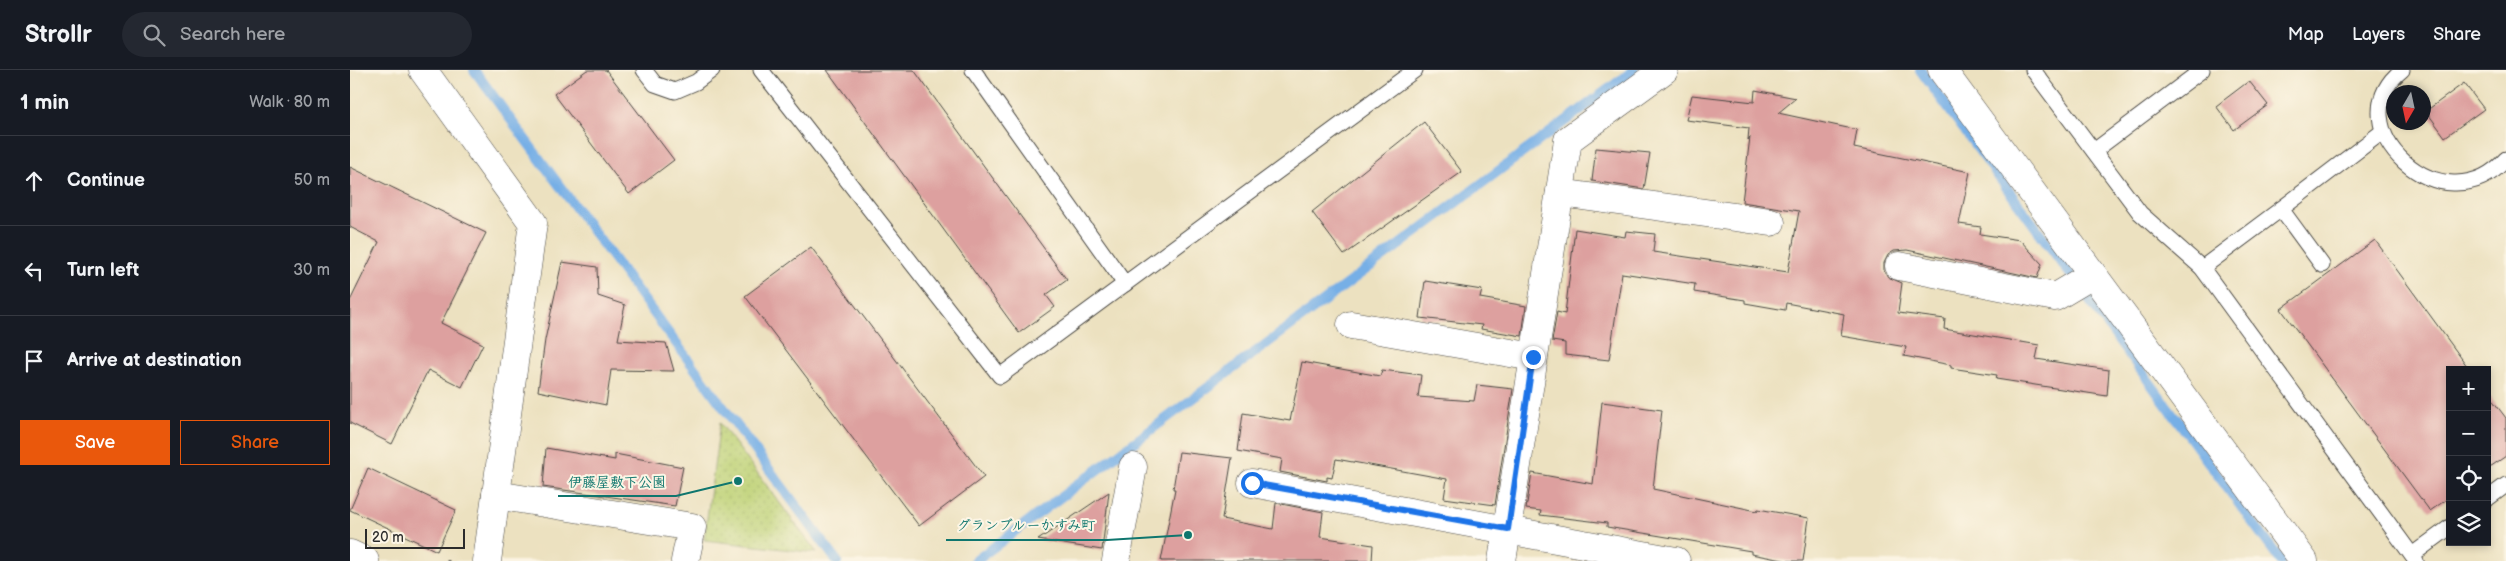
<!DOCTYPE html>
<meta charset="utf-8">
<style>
body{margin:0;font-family:"Balsamiq Sans","Klee One",sans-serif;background:#242831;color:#f1f3f6}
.controls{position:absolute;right:15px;bottom:15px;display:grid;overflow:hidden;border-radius:0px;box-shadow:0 2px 8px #0003}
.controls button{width:45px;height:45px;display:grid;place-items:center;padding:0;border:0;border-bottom:1px solid #363941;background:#171b24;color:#f1f3f6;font:25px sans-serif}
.compass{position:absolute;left:2036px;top:15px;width:45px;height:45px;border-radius:50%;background:#171b24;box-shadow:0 2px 8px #0003;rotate:189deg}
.scale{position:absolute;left:15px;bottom:12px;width:100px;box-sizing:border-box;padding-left:5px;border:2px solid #2b2b2b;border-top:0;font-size:14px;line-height:18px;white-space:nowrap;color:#2b2b2b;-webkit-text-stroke:4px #fcf5e5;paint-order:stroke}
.stop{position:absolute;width:15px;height:15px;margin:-11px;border:4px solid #1a73e8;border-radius:50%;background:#fff}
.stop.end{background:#1a73e8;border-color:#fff;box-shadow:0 1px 5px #0008}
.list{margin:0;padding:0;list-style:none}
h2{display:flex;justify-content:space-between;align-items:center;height:65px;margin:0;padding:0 20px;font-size:21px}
h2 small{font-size:16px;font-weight:400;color:#9ea1a6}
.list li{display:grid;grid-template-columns:32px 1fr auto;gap:15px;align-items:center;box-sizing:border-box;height:90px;padding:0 20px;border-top:1px solid #363941}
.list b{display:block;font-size:19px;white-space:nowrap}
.list em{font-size:16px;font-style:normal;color:#9ea1a6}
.actions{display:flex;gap:10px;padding:15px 20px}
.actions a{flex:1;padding:11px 0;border:1px solid #ea580c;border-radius:0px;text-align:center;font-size:18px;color:#ea580c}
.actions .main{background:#ea580c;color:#fff}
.icon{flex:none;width:28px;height:28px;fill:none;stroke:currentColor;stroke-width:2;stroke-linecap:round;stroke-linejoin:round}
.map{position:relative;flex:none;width:2156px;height:491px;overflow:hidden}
header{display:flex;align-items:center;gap:30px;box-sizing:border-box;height:70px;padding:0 25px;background:#171b24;border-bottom:1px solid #363941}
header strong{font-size:24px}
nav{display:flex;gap:28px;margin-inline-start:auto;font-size:18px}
.search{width:350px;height:45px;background:#242831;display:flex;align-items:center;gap:12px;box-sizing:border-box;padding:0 18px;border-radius:28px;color:#9ea1a6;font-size:19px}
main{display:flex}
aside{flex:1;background:#171b24}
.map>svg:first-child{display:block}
.park{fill:url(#park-dots);stroke:#747e50}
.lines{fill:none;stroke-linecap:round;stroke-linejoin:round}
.stream{stroke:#76afe6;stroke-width:10}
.building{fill:#dda09f}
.service-casing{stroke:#484641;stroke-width:17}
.minor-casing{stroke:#484641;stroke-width:29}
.tertiary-casing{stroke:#484641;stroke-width:29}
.path{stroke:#484641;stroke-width:3;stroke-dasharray:1 4;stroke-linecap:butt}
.service{stroke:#fff;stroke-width:15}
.minor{stroke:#fff;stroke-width:28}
.tertiary{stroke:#fff;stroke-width:28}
.route{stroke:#1a73e8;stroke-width:6}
.leader{fill:none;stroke:#0f766e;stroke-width:2}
.callout-dot{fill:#0f766e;stroke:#fcf5e5;stroke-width:2}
.callout-label{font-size:14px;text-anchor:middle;font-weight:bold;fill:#0f766e;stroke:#fcf5e5;stroke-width:4;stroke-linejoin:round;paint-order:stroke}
</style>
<header>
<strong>Strollr</strong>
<div class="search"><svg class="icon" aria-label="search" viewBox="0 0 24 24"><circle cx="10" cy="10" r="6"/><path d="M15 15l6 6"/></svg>Search here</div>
<nav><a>Map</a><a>Layers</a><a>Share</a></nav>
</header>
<main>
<aside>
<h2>1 min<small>Walk · 80 m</small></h2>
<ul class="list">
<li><svg class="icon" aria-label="ahead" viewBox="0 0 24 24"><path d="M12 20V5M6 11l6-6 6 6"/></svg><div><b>Continue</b></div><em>50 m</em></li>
<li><svg class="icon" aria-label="left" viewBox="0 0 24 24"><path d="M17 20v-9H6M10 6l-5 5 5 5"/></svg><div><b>Turn left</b></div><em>30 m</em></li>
<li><svg class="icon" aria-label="arrive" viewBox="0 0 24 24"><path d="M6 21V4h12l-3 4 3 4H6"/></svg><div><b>Arrive at destination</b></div></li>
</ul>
<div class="actions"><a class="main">Save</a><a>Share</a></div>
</aside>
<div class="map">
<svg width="2156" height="491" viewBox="0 0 2156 491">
<defs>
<pattern id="park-dots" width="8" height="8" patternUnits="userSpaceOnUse" patternTransform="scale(1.25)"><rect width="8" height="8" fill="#bed276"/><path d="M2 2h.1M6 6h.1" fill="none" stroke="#a3b466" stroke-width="1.8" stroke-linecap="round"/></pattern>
</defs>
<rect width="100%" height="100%" fill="#fcf5e5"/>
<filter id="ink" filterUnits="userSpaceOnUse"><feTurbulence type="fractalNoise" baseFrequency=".02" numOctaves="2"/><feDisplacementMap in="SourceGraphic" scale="10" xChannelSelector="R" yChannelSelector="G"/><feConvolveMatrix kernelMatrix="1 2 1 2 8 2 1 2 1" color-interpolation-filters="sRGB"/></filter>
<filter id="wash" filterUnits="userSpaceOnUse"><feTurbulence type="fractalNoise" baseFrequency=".0096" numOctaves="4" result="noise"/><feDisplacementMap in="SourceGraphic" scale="20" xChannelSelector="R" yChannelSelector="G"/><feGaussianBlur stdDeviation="1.12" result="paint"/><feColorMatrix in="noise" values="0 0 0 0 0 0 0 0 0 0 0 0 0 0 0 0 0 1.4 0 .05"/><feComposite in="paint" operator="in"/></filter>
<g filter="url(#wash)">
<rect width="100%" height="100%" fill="#ece1c0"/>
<polygon class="park" points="370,353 467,483 354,470"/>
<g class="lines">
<g class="stream">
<polyline points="124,0 487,491"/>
<polyline points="1570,0 1931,491"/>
<polyline points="625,491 1284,0"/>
</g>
</g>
<g id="blocks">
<g class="building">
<polygon points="237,0 256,0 324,90 279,124 204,24"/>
<polygon points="477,0 564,0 717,210 696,225 705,237 669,263"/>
<polygon points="1899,11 1918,35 1884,60 1866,36"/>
<polygon points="2114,13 2134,39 2095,67 2076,41"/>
<polygon points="1405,20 1446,28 1428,43 1507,60 1504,78 1620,102 1609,154 1631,157 1630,164 1670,170 1692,194 1687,208 1557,180 1544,181 1538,185 1534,193 1534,201 1538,207 1552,213 1548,243 1595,249 1594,259 1689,275 1686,289 1759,300 1757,326 1646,309 1647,305 1601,298 1601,295 1554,286 1556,277 1491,266 1494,244 1436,233 1435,240 1395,233 1395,230 1344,222 1345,214 1272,203 1259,290 1215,285 1215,273 1202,271 1207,242 1215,244 1225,159 1275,167 1276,161 1305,164 1303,182 1438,202 1449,141 1392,132 1400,67 1398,70 1399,58 1336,50 1342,25 1404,32"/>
<polygon points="1074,52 1112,102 994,185 962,142"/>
<polygon points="1246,78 1300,83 1294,119 1242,111"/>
<polygon points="0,97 136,163 91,253 133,274 112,317 78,300 42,374 0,353 0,231 29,172 0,157"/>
<polygon points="2025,170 2120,300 2100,300 2100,427 2080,441 1931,239"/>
<polygon points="461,177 634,407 569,456 395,226"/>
<polygon points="212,192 247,197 248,226 275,235 268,270 316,273 324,301 261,300 256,335 188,321 195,270"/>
<polygon points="1075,211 1132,220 1130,228 1176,236 1172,266 1131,259 1132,255 1070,248"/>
<polygon points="952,292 1030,306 1032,300 1071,305 1068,327 1124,331 1127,315 1163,319 1145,435 1094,428 1097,409 986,389 982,408 977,407 977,411 930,402 932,389 888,381 893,343 940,351"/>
<polygon points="2137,323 2156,348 2156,386 2137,399"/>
<polygon points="1252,332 1312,340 1303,419 1407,441 1408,439 1459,448 1453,491 1438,491 1401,484 1401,481 1257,457 1257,453 1190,445 1191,441 1176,439 1182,403 1243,414"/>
<polygon points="196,378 265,390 265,384 333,397 325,436 193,417"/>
<polygon points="829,382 882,388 872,449 923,459 926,433 973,442 970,467 1023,475 1022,491 811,491 825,419 823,419"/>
<polygon points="18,398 106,440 87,481 0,440"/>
<polygon points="759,422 752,480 688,470"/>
</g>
</g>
</g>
<g filter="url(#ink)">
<use href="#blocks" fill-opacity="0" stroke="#484641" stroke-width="1"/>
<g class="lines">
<g class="service-casing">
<g id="service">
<polyline points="294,0 305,14 325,21 346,12 362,0"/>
<polyline points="411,0 650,306 1065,0"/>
<polyline points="623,0 775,214"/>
<polyline points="1683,0 1790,143 1852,198 2066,491"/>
<path d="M2052 0C1983 56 2093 160 2156 89"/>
<polyline points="1744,81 1852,0"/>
<polyline points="1931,139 2032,62"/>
<polyline points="1852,198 1931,139 1972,195"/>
<polyline points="2137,429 2156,415"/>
<polyline points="2062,485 2100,457"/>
</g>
</g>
<g class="minor-casing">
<g id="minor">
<polyline points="1210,123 1421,152"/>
<polyline points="1549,196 1705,227 1742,205"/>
<polyline points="1001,255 1183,287"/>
<polyline points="902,413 1326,491"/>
<polyline points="146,425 342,457 335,491"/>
<polyline points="766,491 783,397"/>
<polyline points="1152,491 1218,70 1314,0"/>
</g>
</g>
<g class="tertiary-casing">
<g id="tertiary">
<polyline points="73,0 183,153 137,491"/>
<polyline points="1592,0 1954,491"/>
<polyline points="0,484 15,491"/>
</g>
</g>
<polyline class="path" points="98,491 98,489"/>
<use href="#service" class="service"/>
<use href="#minor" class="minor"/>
<use href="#tertiary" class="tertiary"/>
</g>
</g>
<g class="lines" filter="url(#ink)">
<polyline class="route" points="902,413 1158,459 1183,287"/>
</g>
<path class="leader" d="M388 411L326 426H208M838 465L757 470H596"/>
<g class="callout-dot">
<circle cx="388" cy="411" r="5"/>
<circle cx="838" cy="465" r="5"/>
</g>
<g class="callout-label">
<text x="267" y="417">伊藤屋敷下公園</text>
<text x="676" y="460">グランブルーかすみ町</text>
</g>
</svg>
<div class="controls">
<button>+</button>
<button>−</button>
<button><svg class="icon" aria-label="locate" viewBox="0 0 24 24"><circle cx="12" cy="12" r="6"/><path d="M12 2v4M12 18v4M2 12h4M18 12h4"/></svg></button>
<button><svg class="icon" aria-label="layers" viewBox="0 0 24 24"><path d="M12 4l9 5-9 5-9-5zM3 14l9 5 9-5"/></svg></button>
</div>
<svg class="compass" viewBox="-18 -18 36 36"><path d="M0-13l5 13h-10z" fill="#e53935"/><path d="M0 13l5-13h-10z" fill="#9ea1a6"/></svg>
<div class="scale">20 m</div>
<div class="stop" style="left:902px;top:413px"></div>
<div class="stop end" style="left:1183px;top:287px"></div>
</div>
</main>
